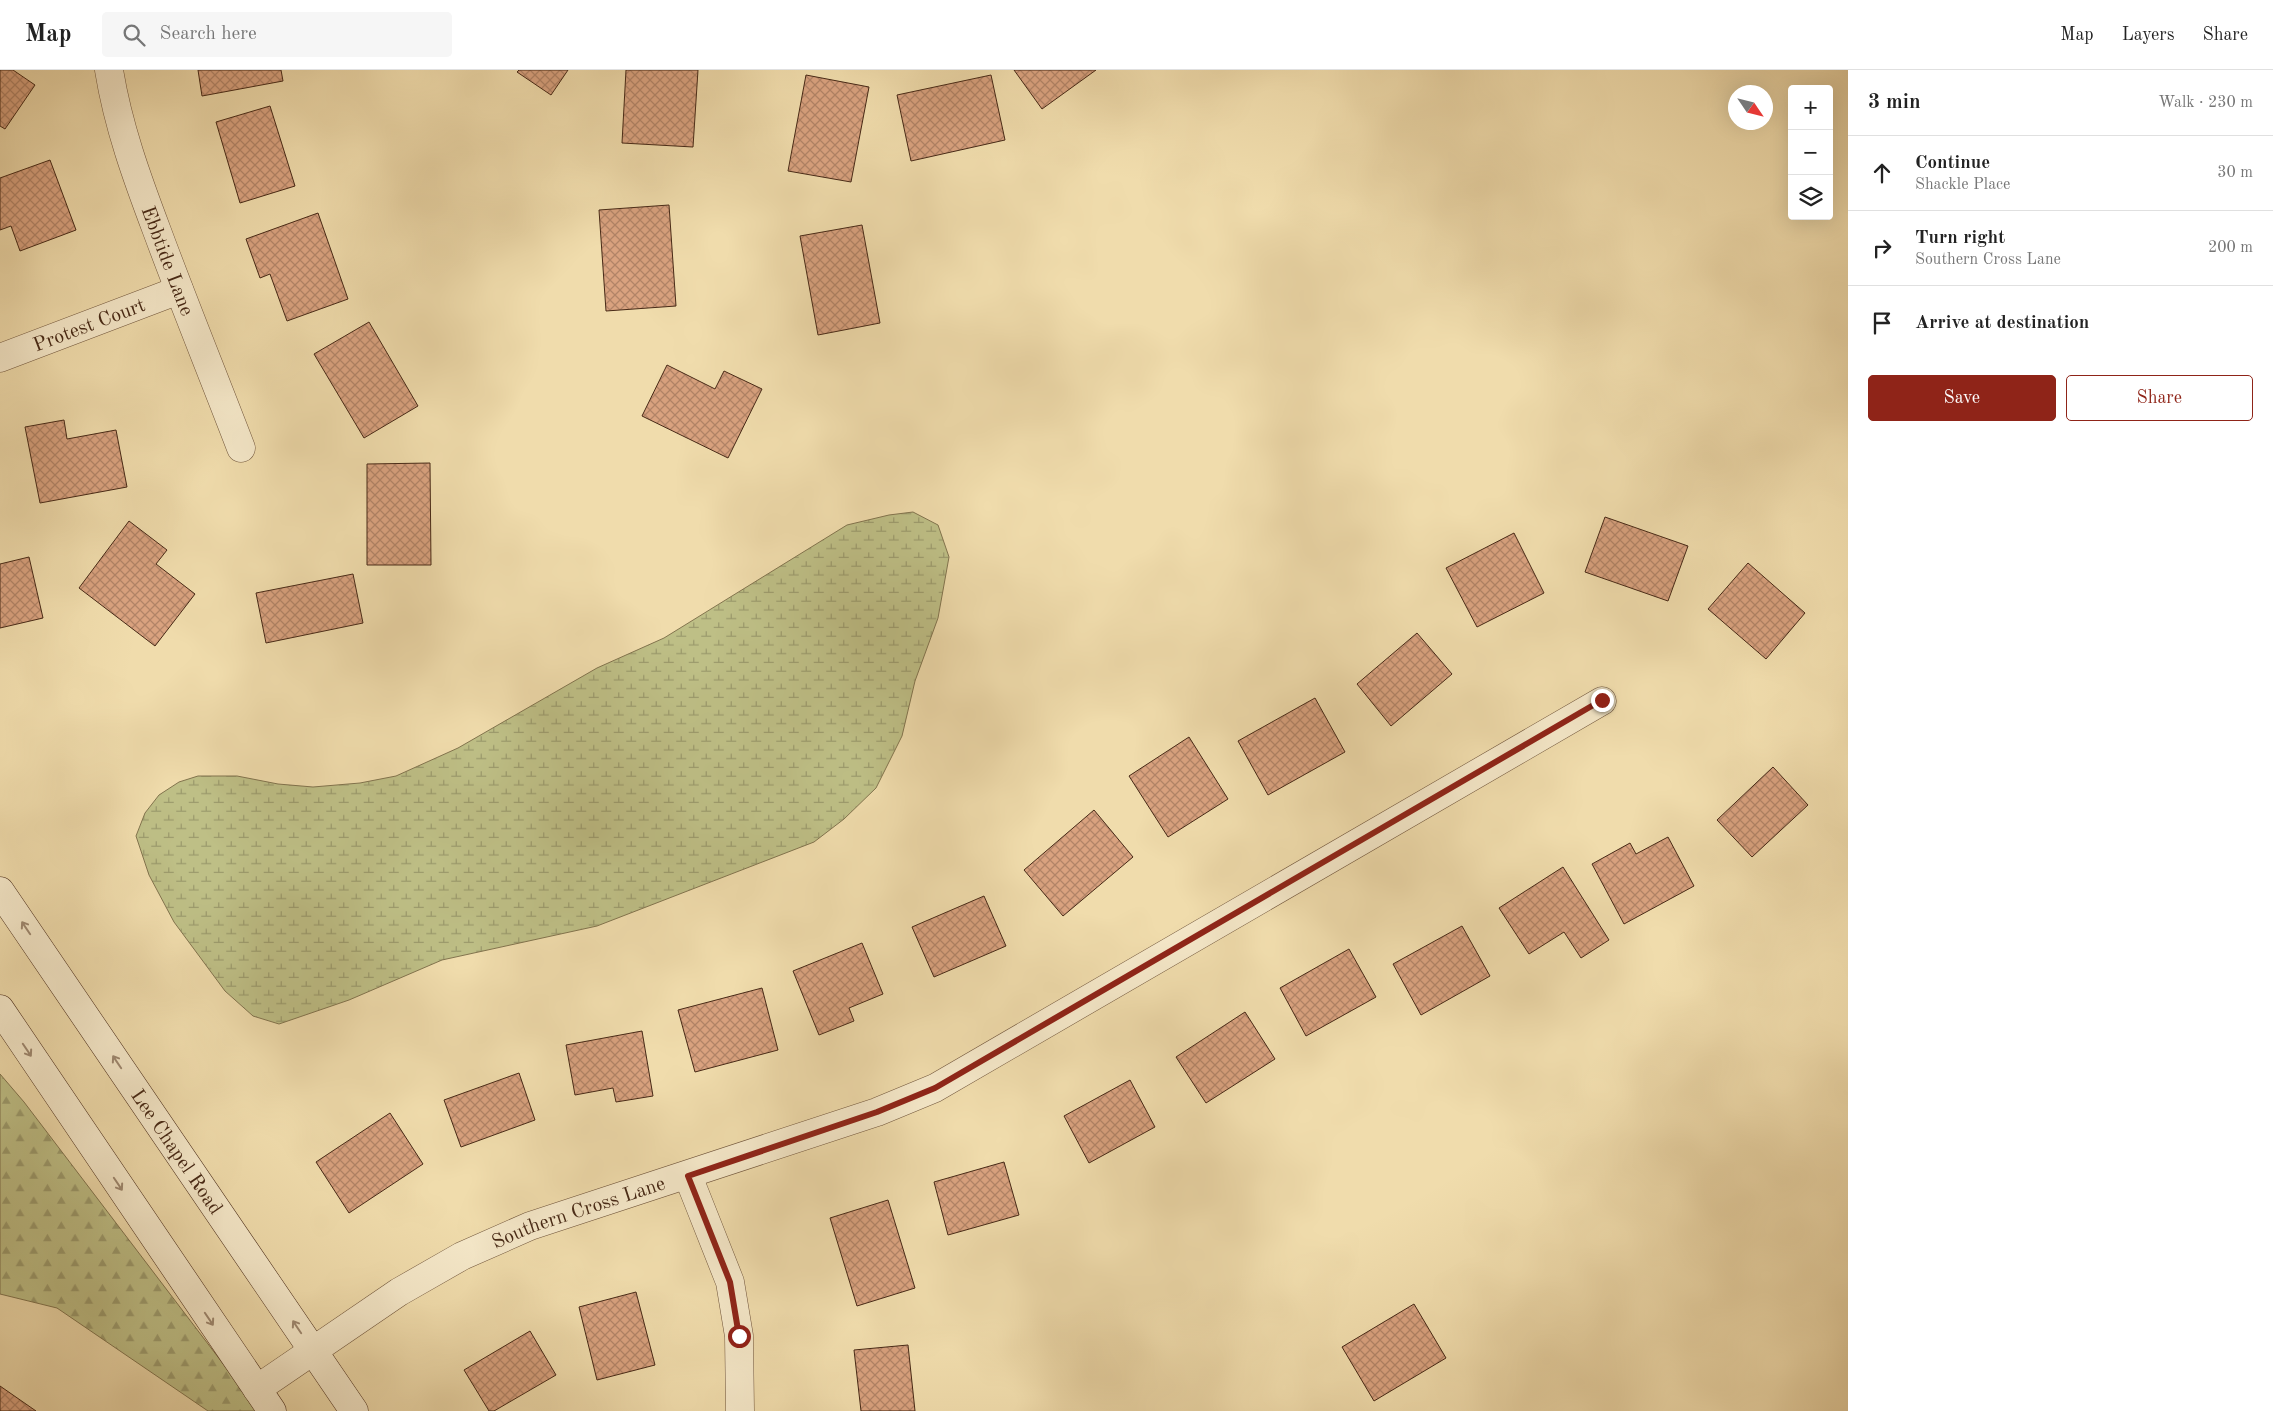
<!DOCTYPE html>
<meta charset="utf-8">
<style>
body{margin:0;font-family:"Old Standard TT",serif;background:#f6f6f6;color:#222}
.controls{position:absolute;right:15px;top:15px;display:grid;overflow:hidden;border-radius:5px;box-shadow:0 5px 20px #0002}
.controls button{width:45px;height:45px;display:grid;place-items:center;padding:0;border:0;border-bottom:1px solid #e0e0e0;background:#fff;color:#222;font:25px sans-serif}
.compass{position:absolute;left:1728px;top:15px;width:45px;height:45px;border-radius:50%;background:#fff;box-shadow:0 5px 20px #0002;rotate:125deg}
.stop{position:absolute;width:15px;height:15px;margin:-11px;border:4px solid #8f2418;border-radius:50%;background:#fff}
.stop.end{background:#8f2418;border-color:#fff;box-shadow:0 1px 5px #0008}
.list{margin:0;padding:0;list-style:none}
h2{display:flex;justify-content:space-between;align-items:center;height:65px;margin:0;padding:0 20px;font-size:21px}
h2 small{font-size:16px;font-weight:400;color:#767676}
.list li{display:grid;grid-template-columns:32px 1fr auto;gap:15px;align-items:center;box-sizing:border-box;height:75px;padding:0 20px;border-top:1px solid #e0e0e0}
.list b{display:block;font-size:19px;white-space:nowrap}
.list p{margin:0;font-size:16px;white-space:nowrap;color:#767676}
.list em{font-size:16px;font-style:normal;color:#767676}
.actions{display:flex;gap:10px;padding:15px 20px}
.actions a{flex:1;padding:11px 0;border:1px solid #8f2418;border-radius:5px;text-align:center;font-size:18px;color:#8f2418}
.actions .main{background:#8f2418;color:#fff}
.icon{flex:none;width:28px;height:28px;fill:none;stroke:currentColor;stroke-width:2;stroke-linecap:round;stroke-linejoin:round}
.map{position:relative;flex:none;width:1848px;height:1341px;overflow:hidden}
header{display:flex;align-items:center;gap:30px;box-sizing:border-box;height:70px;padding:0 25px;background:#fff;border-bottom:1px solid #e0e0e0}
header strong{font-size:24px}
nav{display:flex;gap:28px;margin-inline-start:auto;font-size:18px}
.search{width:350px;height:45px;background:#f6f6f6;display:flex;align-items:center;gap:12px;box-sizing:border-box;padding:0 18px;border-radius:5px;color:#767676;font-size:19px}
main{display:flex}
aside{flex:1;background:#fff}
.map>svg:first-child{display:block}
.forest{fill:url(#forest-firs);stroke:#82744e}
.wetland{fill:url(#wetland-marsh);stroke:#82744e}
.building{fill:url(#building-cross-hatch);stroke:#472916}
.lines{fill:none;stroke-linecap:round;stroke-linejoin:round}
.street-casing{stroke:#71563c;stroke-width:29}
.secondary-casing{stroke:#472916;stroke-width:29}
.street{stroke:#f5e8c9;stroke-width:28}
.secondary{stroke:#f5e8c9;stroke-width:28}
.oneway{stroke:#9e8870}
.route{stroke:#8f2418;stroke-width:6}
.labels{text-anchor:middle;stroke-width:4;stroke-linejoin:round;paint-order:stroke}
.street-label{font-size:20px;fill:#472916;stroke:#f5e8c9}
</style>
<header>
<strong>Map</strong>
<div class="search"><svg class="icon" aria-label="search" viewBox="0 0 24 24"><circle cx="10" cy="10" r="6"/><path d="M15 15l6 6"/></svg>Search here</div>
<nav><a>Map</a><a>Layers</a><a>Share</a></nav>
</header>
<main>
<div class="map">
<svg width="1848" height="1341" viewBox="0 0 1848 1341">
<defs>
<pattern id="forest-firs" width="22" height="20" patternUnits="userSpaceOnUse" patternTransform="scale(1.25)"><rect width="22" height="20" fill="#bebf86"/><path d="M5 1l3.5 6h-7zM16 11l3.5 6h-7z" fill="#9c9b6d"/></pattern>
<pattern id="wetland-marsh" width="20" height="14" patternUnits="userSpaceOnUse" patternTransform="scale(1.25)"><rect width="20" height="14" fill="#bebf86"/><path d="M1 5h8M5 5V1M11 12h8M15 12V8" fill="none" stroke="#9c9b6d"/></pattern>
<pattern id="building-cross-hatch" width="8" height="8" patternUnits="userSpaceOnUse" patternTransform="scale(1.25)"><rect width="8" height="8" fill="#d9a27f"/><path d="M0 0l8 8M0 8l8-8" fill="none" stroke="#b28467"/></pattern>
</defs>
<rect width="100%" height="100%" fill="#f0dcac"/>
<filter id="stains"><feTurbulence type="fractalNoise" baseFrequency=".004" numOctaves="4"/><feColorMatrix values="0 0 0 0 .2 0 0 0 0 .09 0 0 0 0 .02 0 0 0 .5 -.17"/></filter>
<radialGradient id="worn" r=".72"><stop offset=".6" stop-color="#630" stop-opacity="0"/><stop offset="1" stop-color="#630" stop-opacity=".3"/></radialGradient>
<polygon class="forest" points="0,1004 24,1032 259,1341 208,1341 57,1238 0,1224"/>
<polygon class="wetland" points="913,442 938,455 949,487 938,548 915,611 902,666 876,718 844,749 814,772 597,856 442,890 349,930 279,954 253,946 225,921 174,852 149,805 136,766 145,743 159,725 179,712 198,706 237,706 278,714 313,717 360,713 396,706 458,678 597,598 664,568 847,455 889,445"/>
<g class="building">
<polygon points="0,0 13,0 35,15 5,59 0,56"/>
<polygon points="198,0 281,0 283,11 202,26"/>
<polygon points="519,0 568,0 551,25 517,2"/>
<polygon points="626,0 698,0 693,77 622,73"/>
<polygon points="1014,0 1096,0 1042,39"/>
<polygon points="806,5 869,17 851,112 788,101"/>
<polygon points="991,5 1005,70 911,91 897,25"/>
<polygon points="270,36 295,116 240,133 216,52"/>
<polygon points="50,90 76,160 20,181 11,156 0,160 0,108"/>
<polygon points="669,135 676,236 606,241 599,140"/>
<polygon points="318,143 348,229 287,251 270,204 260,208 246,169"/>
<polygon points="862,155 880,253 818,265 800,166"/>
<polygon points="369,252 418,336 364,368 314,284"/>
<polygon points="667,295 715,319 724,301 762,319 728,388 642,346"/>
<polygon points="64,350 67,369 116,360 127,417 40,433 25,357"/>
<polygon points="430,393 431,495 367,495 367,394"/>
<polygon points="1605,447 1688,476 1668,531 1585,502"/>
<polygon points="129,451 167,480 156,494 195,524 155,576 79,518"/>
<polygon points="1514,463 1544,523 1477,557 1446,498"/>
<polygon points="29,487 43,548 0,558 0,494"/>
<polygon points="1748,493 1805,543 1766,589 1708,539"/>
<polygon points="353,504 363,553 266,573 256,523"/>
<polygon points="1417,563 1452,604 1391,656 1357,614"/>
<polygon points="1315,628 1345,682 1268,725 1238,671"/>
<polygon points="1189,667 1228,729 1168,767 1129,706"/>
<polygon points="1773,697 1808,735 1752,787 1717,750"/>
<polygon points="1094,740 1133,787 1063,846 1024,800"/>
<polygon points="1668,767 1694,816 1624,854 1592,794 1630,773 1636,784"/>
<polygon points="1563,797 1609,870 1581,888 1564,862 1529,884 1499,838"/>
<polygon points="984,826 1006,876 934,907 912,857"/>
<polygon points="1462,856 1490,906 1421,945 1393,894"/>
<polygon points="862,873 883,924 849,938 854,951 819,965 793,901"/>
<polygon points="1349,879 1376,927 1306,966 1280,918"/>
<polygon points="762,918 778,980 695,1002 678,940"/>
<polygon points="1245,942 1275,989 1206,1033 1176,987"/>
<polygon points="642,961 653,1026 616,1032 613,1018 575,1025 566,975"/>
<polygon points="519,1003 535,1050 461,1077 444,1030"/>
<polygon points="1130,1010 1155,1057 1089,1093 1064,1046"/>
<polygon points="390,1043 423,1094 349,1143 316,1092"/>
<polygon points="1004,1092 1019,1145 948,1165 934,1112"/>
<polygon points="888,1130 915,1218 857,1236 830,1148"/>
<polygon points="636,1222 655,1295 597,1310 579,1237"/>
<polygon points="1414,1234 1446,1288 1374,1331 1342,1277"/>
<polygon points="530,1261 556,1305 494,1341 489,1341 464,1300"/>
<polygon points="908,1275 915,1341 861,1341 854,1280"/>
<polygon points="0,1316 36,1341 0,1341"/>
</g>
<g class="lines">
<g class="street-casing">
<g id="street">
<path id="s1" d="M109 0C118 56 137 108 157 161 184 234 213 305 241 378"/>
<path id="s2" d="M0 288 179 220"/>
<polyline points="688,1106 730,1212 739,1266 740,1341"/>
<path id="s3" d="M257 1319 399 1222 462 1186 530 1156 877 1042 935 1018 1602 631"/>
</g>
</g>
<g class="secondary-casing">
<g id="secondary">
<path id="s4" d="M0 821 354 1341"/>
<polyline points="0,939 272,1341"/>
</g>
</g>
<use href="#street" class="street"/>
<use href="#secondary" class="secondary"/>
</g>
<defs><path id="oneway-shaft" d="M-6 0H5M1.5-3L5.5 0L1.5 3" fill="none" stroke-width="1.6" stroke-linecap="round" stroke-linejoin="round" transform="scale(1.25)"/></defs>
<g class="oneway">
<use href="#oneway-shaft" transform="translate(26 858) rotate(-124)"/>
<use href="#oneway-shaft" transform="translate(27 980) rotate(56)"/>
<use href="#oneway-shaft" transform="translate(117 992) rotate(-124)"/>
<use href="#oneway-shaft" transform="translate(118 1114) rotate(56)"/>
<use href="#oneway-shaft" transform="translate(209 1249) rotate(56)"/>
<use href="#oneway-shaft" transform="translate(297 1257) rotate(-124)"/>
</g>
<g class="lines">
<polyline class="route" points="739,1266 730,1212 688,1106 877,1042 935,1018 1602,630"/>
</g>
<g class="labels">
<g class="street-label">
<text dy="7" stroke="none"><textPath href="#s1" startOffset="200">Ebbtide Lane</textPath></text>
<text dy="7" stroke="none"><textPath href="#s2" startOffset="95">Protest Court</textPath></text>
<text dy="7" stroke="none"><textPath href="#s4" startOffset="315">Lee Chapel Road</textPath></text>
<text dy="7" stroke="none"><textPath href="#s3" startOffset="369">Southern Cross Lane</textPath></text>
</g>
</g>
<rect width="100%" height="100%" filter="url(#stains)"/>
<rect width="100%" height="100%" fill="url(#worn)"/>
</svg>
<div class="controls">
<button>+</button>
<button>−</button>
<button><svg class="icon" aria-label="layers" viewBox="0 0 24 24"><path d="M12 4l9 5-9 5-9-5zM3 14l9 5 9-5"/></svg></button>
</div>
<svg class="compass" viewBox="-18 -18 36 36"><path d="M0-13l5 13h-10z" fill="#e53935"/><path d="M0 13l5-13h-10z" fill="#767676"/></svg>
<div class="stop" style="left:739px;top:1266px"></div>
<div class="stop end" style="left:1602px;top:630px"></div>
</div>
<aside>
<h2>3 min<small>Walk · 230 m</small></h2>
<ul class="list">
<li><svg class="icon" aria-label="ahead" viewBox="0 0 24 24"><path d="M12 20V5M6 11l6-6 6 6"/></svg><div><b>Continue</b><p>Shackle Place</p></div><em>30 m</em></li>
<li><svg class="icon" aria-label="right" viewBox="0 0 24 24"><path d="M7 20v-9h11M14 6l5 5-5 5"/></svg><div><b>Turn right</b><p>Southern Cross Lane</p></div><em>200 m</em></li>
<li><svg class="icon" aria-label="arrive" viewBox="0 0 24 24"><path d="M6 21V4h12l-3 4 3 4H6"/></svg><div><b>Arrive at destination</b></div></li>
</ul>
<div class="actions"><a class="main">Save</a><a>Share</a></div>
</aside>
</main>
